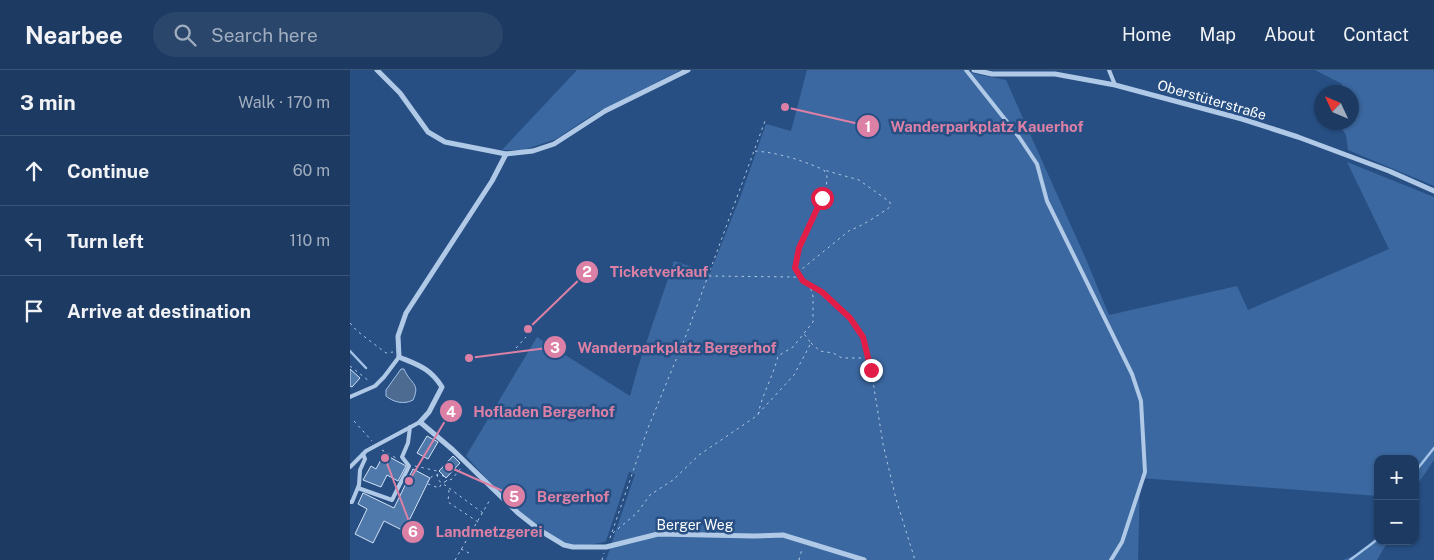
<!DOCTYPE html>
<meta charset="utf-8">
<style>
body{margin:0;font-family:"Public Sans",sans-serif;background:#2a466b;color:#f1f3f6}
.controls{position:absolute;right:15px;bottom:15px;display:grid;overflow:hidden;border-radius:10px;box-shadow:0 1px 4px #0004}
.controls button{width:45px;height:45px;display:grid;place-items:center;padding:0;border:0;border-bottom:1px solid #3b5577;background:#1d3b62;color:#f1f3f6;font:25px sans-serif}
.compass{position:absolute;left:964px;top:15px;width:45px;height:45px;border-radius:50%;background:#1d3b62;box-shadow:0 1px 4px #0004;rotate:314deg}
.stop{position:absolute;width:15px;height:15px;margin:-11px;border:4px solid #e11d48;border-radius:50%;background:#fff}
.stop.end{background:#e11d48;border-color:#fff;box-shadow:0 1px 5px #0008}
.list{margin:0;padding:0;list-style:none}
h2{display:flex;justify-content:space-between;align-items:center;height:65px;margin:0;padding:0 20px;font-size:21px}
h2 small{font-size:16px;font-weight:400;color:#a0adbe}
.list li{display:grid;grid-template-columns:32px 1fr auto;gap:15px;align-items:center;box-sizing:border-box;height:70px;padding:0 20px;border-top:1px solid #3b5577}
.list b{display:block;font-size:19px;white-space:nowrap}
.list em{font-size:16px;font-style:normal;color:#a0adbe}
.icon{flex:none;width:28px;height:28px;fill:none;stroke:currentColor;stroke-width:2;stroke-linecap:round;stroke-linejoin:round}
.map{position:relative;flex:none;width:1084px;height:490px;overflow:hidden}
header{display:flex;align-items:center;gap:30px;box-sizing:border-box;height:70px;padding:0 25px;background:#1d3b62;border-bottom:1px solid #3b5577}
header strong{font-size:24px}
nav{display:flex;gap:28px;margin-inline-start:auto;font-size:18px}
.search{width:350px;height:45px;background:#2a466b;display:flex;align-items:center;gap:12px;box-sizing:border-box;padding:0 18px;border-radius:28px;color:#a0adbe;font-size:19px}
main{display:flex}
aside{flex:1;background:#1d3b62}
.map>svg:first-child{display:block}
.green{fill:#3b68a0}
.water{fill:#4d6a90;stroke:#a4c3e8}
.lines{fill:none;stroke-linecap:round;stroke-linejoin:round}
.stream{stroke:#a4c3e8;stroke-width:2.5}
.building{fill:#4f78ab;stroke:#d3e3f6}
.path{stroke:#b0c9e7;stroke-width:1;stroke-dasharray:2.5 4;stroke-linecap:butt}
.lane{stroke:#b0c9e7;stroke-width:4}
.street{stroke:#b0c9e7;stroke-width:5}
.route{stroke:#e11d48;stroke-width:6}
.labels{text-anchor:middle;stroke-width:5;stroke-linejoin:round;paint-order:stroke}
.street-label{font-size:14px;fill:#fff;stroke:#274f83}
.leader{fill:none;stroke:#dd80a5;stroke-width:2}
.callout-dot{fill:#dd80a5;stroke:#274f83;stroke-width:2}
.mark-label{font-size:15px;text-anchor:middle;font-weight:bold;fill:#fff}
.callout-label{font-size:15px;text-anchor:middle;font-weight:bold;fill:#dd80a5;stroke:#274f83;stroke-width:5;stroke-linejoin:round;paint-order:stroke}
</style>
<header>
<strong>Nearbee</strong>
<div class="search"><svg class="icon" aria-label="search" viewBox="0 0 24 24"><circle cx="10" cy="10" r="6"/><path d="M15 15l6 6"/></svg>Search here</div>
<nav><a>Home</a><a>Map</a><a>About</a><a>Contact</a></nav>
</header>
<main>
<aside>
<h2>3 min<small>Walk · 170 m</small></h2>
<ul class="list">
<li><svg class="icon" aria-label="ahead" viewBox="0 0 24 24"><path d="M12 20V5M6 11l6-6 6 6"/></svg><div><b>Continue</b></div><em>60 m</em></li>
<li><svg class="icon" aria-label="left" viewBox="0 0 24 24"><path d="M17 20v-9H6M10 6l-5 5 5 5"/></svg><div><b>Turn left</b></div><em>110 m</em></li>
<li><svg class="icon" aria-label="arrive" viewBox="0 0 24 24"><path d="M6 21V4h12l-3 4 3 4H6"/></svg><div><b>Arrive at destination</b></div></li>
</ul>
</aside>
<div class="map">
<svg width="1084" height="490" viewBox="0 0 1084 490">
<rect width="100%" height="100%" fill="#274f83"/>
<g class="green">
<polygon points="227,0 331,0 244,44 206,69 173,80 152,80"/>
<path d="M457 0H615L626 4 656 10 735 187 759 245 887 216 898 240 1039 179 997 92 1084 127V390L1065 418V389H1028V426L790 408 788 490H256L285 404 279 402 256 471C245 475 225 478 214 473 183 461 139 412 116 386L187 267 280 326 288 297 324 191 360 203 391 125 416 54 441 61Z"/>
<polygon points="965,0 1084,0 1084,116 998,80 996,65 988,53 1002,52 1002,22 991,22 992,14"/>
<polygon points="1028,464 1028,471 1038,471 1027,490 993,490 1015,481"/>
</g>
<path class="water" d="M51 299H54C60 314 71 313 63 330 54 335 43 332 36 326V320Z"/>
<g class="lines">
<g class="stream">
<polyline points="0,281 16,298"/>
<polyline points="1065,402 1084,378"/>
<polyline points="1000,490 1028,469"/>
</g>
</g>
<g class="building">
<polygon points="0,299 10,308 2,317 0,316"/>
<polygon points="77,366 88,372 78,389 67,383"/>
<polygon points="34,384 56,396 48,411 37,405 31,417 13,410 21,396 26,399"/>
<polygon points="103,386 110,393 96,408 89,401"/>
<polygon points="63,399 80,408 54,461 34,451 23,473 5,464 17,439 8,434 13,423 44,438"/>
</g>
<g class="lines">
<g class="path">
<path d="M405 81C430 83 451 90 474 100L477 106 476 121 467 135 449 178 445 198 452 209"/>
<path d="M449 204 452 199 500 160C511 157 530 144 540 137V132L509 110 474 100"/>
<polyline points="359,206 445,207 472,222 500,248 513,267 521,299 533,374 546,429 565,490"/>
<polyline points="0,253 7,261 36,283 43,282"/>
<polyline points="461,273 470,281 483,283 492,288 511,288 517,286"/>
<polyline points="166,278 176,267"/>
<polyline points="0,296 19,311"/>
<polyline points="408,344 444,305 461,273 454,264"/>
<polyline points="4,351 22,371"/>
<polyline points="32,380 46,388"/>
<polyline points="65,396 87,401 88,410 133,443"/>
<polyline points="92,405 97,411"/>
<polyline points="77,413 83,405 87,405 90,403 92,404"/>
<polyline points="78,414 89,418 92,413 102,409 112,397"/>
<polyline points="99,420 98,432 128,452"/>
<path d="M263 463 287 443 300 425 323 410 349 385 408 345C412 324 423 307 428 286L443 277 463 252V226L460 216"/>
<polyline points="260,468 298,358 337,263 415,51"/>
<polyline points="111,479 121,484"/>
<polyline points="105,490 141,428"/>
<polyline points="252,490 254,483"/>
<polyline points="449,490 452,479"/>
</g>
<g class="lane">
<polyline points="616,0 669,67 687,94 697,131 782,304 791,331 795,402 772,472 761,490"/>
<polyline points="759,0 765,15"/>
<polyline points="0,327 25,316 34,307 49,287"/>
<polyline points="0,397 16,381 70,352"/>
<polyline points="8,418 42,430 59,396 52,387 58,373 60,357"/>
<polyline points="0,432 2,432 9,415 10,400 15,389 13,384"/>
</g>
<g class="street">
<polyline points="27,0 50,23 78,62 95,72 156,84 183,81 204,74 255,41 338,0"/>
<polyline points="624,0 642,4 705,4 765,15 892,49 948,67 1039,101 1084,121"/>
<path d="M156 84 142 111 56 243 48 266 49 287C68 295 80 298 92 317L79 342 70 352 103 380 168 443 191 461 214 475 223 477H256L308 464 404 466 433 465 514 490"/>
</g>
</g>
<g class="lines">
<polyline class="route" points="472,128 449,178 445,198 453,211 472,222 500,248 513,267 521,300"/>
</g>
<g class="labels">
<g class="street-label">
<text transform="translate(862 30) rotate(16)" y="5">Oberstüterstraße</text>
<text x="345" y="460">Berger Weg</text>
</g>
</g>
<path class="leader" d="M435 37L518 56M178 259L237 202M119 288L205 277M59 411L101 341M99 397L164 426M35 388L63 462"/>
<g class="callout-dot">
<circle cx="435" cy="37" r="5"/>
<circle cx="178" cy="259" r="5"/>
<circle cx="119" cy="288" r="5"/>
<circle cx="59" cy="411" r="5"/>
<circle cx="99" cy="397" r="5"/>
<circle cx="35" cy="388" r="5"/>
<circle cx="518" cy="56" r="12"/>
<circle cx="237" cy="202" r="12"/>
<circle cx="205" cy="277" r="12"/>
<circle cx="101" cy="341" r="12"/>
<circle cx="164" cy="426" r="12"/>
<circle cx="63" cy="462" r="12"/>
</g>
<g class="mark-label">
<text x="518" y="62">1</text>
<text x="237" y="207">2</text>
<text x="205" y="283">3</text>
<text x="101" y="347">4</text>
<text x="164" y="432">5</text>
<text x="63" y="467">6</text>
</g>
<g class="callout-label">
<text x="637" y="62">Wanderparkplatz Kauerhof</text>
<text x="309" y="207">Ticketverkauf</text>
<text x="327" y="283">Wanderparkplatz Bergerhof</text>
<text x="194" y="347">Hofladen Bergerhof</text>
<text x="223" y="432">Bergerhof</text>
<text x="139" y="467">Landmetzgerei</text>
</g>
</svg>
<div class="controls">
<button>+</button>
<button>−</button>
</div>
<svg class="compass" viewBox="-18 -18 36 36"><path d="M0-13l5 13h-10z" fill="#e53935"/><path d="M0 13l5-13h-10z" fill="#a0adbe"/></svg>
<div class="stop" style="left:472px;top:128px"></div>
<div class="stop end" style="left:521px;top:300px"></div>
</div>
</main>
